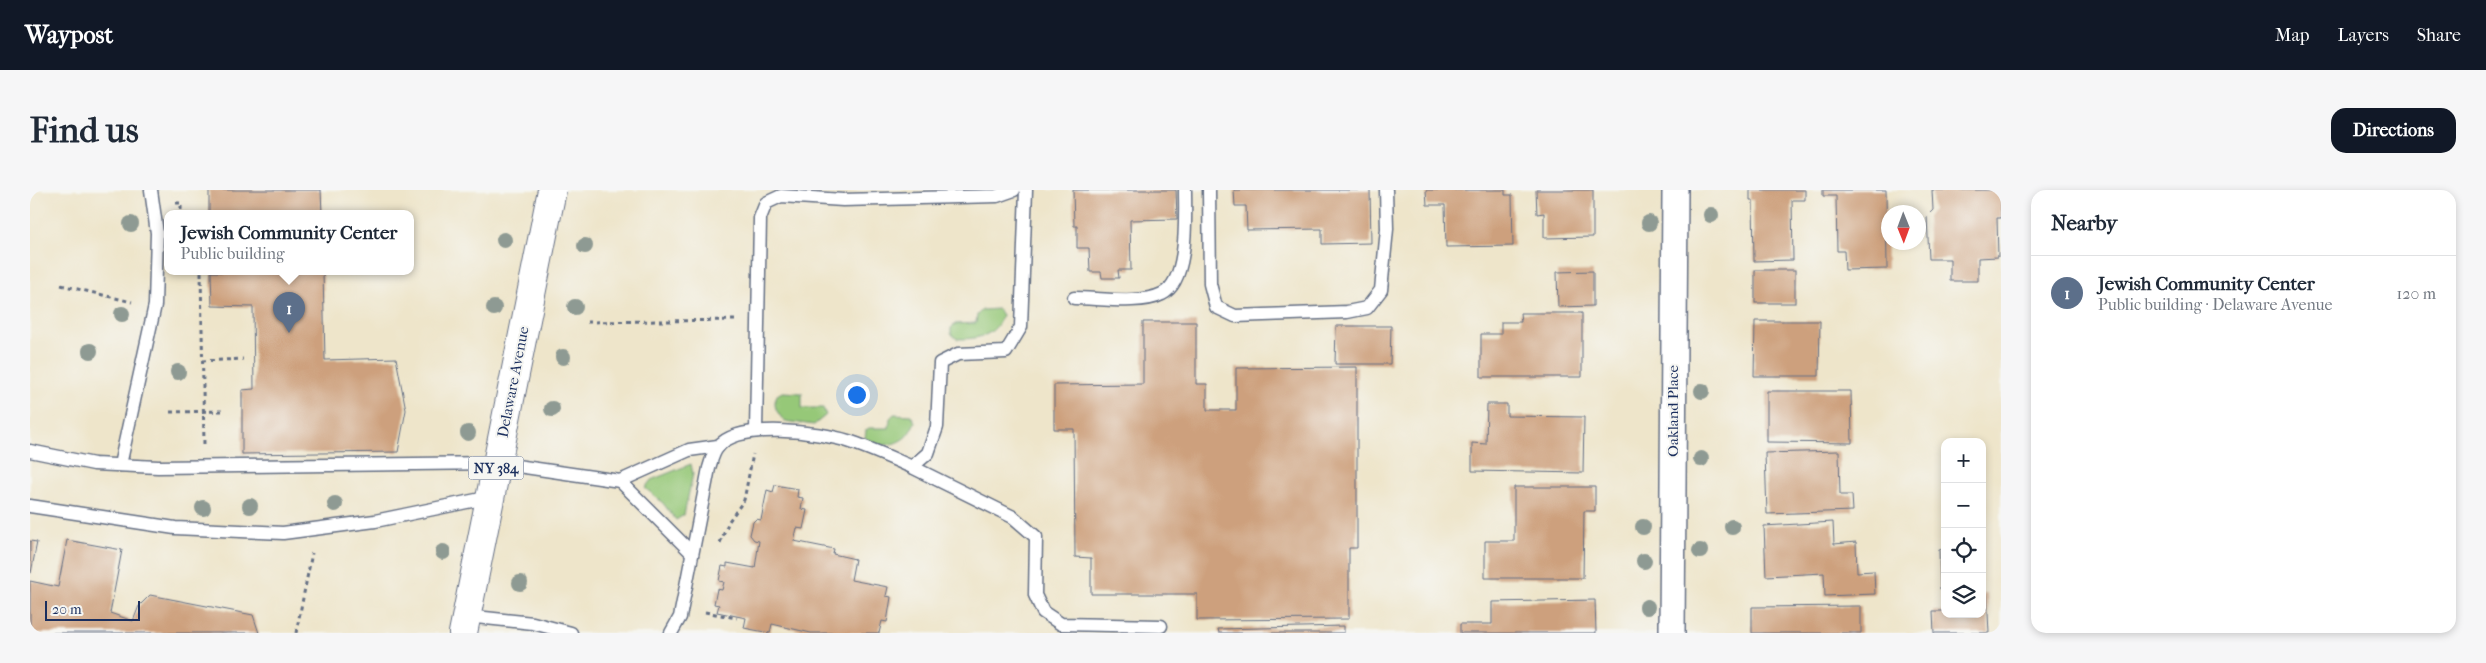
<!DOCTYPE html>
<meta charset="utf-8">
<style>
body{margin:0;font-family:"IM FELL French Canon",serif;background:#f6f6f7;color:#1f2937}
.controls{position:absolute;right:15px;bottom:15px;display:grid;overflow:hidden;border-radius:10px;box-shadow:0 2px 8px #0003}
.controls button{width:45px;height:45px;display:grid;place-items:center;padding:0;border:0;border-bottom:1px solid #e0e1e3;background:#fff;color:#1f2937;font:25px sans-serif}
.compass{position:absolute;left:1851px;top:15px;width:45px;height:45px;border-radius:50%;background:#fff;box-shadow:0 2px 8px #0003;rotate:179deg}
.scale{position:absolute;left:15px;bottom:12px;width:95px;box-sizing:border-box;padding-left:5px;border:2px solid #1b2f5e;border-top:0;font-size:14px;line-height:18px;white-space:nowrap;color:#1b2f5e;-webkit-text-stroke:4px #f6f6f2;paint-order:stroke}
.you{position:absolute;left:826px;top:204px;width:18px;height:18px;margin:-12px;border:4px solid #fff;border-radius:50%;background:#1a73e8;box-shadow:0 0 0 8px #1a73e833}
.badge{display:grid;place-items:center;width:32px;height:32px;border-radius:50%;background:#111827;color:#fff;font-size:16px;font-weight:700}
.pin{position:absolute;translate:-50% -41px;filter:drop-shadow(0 1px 2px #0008)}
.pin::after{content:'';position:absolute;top:26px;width:18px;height:15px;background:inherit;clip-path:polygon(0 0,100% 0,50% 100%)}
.popup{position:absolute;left:134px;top:20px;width:250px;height:65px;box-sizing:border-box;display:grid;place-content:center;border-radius:10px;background:#fff;filter:drop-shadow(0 1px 4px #0005);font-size:16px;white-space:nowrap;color:#747a83}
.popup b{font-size:19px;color:#1f2937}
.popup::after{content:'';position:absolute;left:50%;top:100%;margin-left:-10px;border:10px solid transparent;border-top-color:#fff}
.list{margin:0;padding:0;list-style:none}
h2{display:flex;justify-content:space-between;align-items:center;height:65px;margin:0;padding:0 20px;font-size:21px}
h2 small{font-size:16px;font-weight:400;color:#747a83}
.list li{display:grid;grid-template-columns:32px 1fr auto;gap:15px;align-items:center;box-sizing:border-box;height:75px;padding:0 20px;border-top:1px solid #e0e1e3}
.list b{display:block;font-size:19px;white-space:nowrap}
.list p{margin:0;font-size:16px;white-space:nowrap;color:#747a83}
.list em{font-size:16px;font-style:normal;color:#747a83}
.icon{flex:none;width:28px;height:28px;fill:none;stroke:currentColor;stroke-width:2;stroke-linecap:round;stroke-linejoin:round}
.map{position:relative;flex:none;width:1971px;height:443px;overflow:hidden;border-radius:15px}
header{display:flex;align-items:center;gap:30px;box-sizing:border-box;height:70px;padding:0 25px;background:#111827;color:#fff}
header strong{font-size:24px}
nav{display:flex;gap:28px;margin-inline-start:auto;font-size:18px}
.intro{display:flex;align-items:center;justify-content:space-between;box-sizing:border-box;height:120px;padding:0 30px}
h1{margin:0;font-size:35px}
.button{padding:12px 22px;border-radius:15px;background:#111827;color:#fff;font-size:18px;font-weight:700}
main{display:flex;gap:30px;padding:0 30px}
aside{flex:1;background:#fff;border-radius:15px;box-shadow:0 2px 8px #0003}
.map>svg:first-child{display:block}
.green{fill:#96c878;stroke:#587c6b}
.building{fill:#cda07d}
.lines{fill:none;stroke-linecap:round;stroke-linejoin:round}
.lane-casing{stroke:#656f84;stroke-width:15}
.street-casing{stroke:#656f84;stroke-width:28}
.primary-casing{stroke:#656f84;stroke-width:30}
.path{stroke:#656f84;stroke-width:3;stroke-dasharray:4 4;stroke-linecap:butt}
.lane{stroke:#fff;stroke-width:12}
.street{stroke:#fff;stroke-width:25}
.primary{stroke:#fff;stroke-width:28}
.tree{fill:#8e9a93}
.labels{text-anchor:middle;stroke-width:4;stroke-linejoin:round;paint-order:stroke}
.shield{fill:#f6f6f2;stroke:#5d6b8a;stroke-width:1}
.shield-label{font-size:14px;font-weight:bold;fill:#1b2f5e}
.street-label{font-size:15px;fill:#1b2f5e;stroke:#f6f6f2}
</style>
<header>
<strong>Waypost</strong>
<nav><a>Map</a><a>Layers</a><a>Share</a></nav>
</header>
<div class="intro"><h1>Find us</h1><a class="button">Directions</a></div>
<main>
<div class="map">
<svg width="1971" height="443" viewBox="0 0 1971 443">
<rect width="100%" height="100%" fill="#f6f6f2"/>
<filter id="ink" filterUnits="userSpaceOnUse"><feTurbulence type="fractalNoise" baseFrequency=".02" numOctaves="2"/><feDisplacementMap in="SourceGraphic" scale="10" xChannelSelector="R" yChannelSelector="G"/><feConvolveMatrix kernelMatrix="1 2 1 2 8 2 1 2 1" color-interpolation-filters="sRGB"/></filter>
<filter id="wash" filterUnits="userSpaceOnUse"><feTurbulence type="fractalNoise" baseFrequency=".0096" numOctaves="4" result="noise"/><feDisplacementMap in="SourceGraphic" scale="20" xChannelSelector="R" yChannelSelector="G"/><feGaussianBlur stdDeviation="1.12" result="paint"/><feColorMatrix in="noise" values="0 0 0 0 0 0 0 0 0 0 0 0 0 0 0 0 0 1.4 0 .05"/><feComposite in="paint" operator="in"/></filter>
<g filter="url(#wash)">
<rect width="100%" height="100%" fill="#eee5ca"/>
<g class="green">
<path d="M968 119 972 125C966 147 946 149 927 149L921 144V138L925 134 946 133 947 125 952 120Z"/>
<path d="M752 202 772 203V218H793L796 225 784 235 754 231C747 222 742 216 747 205Z"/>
<path d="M864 224 881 225 885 232C882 238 879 245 873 249 863 256 843 259 835 248L836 240 839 238H859L860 228Z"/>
<polygon points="661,274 663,284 654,325 646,330 632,312 615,298 621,290"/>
</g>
<g id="blocks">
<g class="building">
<polygon points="179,0 291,0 292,24 179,24"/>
<polygon points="1043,0 1146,0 1147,29 1100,30 1101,80 1088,80 1089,88 1072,88 1071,82 1060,82 1059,58 1047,58 1047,36 1044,36"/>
<polygon points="1204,0 1340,0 1341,53 1292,54 1292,39 1217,40 1216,16 1205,16"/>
<polygon points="1396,0 1475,0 1475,5 1482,5 1483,56 1416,57 1415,15 1397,15"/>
<polygon points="1506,0 1563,0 1563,47 1514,48 1514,23 1507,24"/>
<polygon points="1720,0 1775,0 1775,10 1762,10 1763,70 1724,71 1723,10 1720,10"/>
<polygon points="1793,0 1856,0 1857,79 1815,80 1814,61 1807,61 1806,6 1793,6"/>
<polygon points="1902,0 1971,0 1971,28 1967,28 1968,67 1948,68 1948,91 1920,91 1920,69 1899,69 1897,26 1903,20"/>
<rect x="1725" y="80" width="40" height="33"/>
<polygon points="1563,81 1563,116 1528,117 1527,82"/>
<polygon points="181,82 293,82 295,170 366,168 376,220 368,262 212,264 212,200 224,199 223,117 182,116"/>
<polygon points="1490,123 1552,123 1552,187 1451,187 1451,144 1471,144 1471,132 1491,132"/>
<polygon points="1725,131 1790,131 1789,186 1724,186"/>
<polygon points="1113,132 1166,132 1166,194 1177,194 1177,220 1206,220 1206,178 1327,177 1327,358 1319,358 1319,429 1167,430 1167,404 1061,404 1061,368 1045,367 1044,239 1024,239 1024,195 1113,194"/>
<polygon points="1306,136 1361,136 1360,174 1305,174"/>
<polygon points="1737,201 1821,201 1822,253 1737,252"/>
<polygon points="1457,214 1477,214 1477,226 1554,227 1553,283 1442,281 1442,253 1456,254"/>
<polygon points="1809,261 1810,305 1822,305 1823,321 1737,324 1735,263"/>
<polygon points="745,295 768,299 767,307 773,308 771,319 777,320 773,339 767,338 764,351 804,359 803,364 825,369 821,390 858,397 856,406 861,407 857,432 852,431 849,443 781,443 742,434 740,443 714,438 716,428 687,422 689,415 684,414 687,399 692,400 694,392 689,391 692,376 697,377 697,373 725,378 729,351 724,350 720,345 723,332 726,329 731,330 737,300 743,302"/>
<polygon points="1484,297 1565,297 1565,321 1554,321 1553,388 1455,388 1455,351 1484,351"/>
<polygon points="1803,332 1804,354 1826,352 1827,382 1844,381 1845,404 1795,406 1794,383 1736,386 1734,336"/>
<polygon points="37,350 92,360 80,423 103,431 109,416 120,405 223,425 229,443 0,443 0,391 28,397"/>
<polygon points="0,351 7,352 1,383 0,383"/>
<polygon points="1915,359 1915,398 1910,399 1909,360"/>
<polygon points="1952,404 1957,404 1959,443 1904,443 1903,421 1915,421 1915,424 1952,424"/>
<polygon points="1565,410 1566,443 1430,443 1430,434 1462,434 1462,412"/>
<polygon points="1831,416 1831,443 1722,443 1722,417"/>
<polygon points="1314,436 1314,443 1189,443 1188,439"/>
</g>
</g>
</g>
<g filter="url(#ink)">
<use href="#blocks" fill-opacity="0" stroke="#656f84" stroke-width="1"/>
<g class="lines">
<g class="lane-casing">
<g id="lane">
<polyline points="1179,0 1180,94 1186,117 1205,126 1317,122 1337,118 1351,100 1357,39 1356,0"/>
<path d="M1044 108C1068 108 1111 115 1132 104 1159 91 1155 26 1155 0"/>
<polyline points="726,241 730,28 736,13 751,6 813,10 967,6 984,0"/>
<polyline points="0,261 64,274 128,277 467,273 590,291"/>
<polyline points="90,275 125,115 127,43 121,0"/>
<polyline points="882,277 983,327 1006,347 1005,405 1013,422 1031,434 1131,436"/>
<polyline points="0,316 145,338 253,343 345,331 461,307"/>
<polyline points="662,363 590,291 659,260 688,256"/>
<polyline points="436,426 503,433 541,443"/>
<path d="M641 443 650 427 679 278C681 272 683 262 688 257 708 231 790 242 818 251 840 258 861 268 882 277L898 263 907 237 910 173 928 164 976 162 991 137 996 0"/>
</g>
</g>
<g class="street-casing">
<polyline id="street" points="1642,443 1645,0"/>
</g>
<g class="primary-casing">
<polyline id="primary" points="433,443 522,0"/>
</g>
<g class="path">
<polyline points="146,13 151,13 151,24"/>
<polyline points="171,82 174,254"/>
<polyline points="31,95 102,112"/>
<polyline points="557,132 707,130"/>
<polyline points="172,171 213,169"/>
<polyline points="140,222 194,221"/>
<polyline points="690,353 699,331 714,310 723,264"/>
<polyline points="675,422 707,428"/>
<polyline points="266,443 282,363"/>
</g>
<use href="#lane" class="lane"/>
<use href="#street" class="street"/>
<use href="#primary" class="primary"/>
</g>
<g class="tree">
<circle cx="1681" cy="25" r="8"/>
<circle cx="1619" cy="33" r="8"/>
<circle cx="101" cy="34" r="8"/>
<circle cx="474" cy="50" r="8"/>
<circle cx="555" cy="56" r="8"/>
<circle cx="545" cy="117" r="8"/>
<circle cx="464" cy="118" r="8"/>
<circle cx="92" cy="124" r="8"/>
<circle cx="60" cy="161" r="8"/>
<circle cx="533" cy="167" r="8"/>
<circle cx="148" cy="182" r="8"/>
<circle cx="1672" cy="201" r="8"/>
<circle cx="522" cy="219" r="8"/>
<circle cx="438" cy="243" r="8"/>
<circle cx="1671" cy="269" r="8"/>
<circle cx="305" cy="314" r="8"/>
<circle cx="220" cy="316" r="8"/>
<circle cx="173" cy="318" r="8"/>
<circle cx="1613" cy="337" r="8"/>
<circle cx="1702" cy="337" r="8"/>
<circle cx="1670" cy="361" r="8"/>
<circle cx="413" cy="362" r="8"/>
<circle cx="1614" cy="371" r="8"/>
<circle cx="490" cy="393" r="8"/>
<circle cx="1617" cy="417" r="8"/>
</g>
</g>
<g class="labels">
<rect class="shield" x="438.5" y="266.5" width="55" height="23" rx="4"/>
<g class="shield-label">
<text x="466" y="283">NY 384</text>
</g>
<g class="street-label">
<text transform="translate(483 192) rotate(-79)" y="5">Delaware Avenue</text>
<text transform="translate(1643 221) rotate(-90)" y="5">Oakland Place</text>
</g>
</g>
</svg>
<div class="controls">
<button>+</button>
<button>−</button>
<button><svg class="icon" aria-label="locate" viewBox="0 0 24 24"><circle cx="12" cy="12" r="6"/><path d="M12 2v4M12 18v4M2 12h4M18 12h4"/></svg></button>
<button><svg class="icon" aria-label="layers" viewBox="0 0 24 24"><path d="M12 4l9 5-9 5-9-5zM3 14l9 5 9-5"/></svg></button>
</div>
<svg class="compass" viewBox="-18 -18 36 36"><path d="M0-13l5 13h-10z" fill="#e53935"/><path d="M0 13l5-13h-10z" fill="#747a83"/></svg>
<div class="scale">20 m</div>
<div class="you"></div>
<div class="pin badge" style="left:259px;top:143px;background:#5c6f8a">1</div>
<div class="popup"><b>Jewish Community Center</b>Public building</div>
</div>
<aside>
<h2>Nearby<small></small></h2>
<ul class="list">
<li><span class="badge" style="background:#5c6f8a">1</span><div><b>Jewish Community Center</b><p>Public building · Delaware Avenue</p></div><em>120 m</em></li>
</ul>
</aside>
</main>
